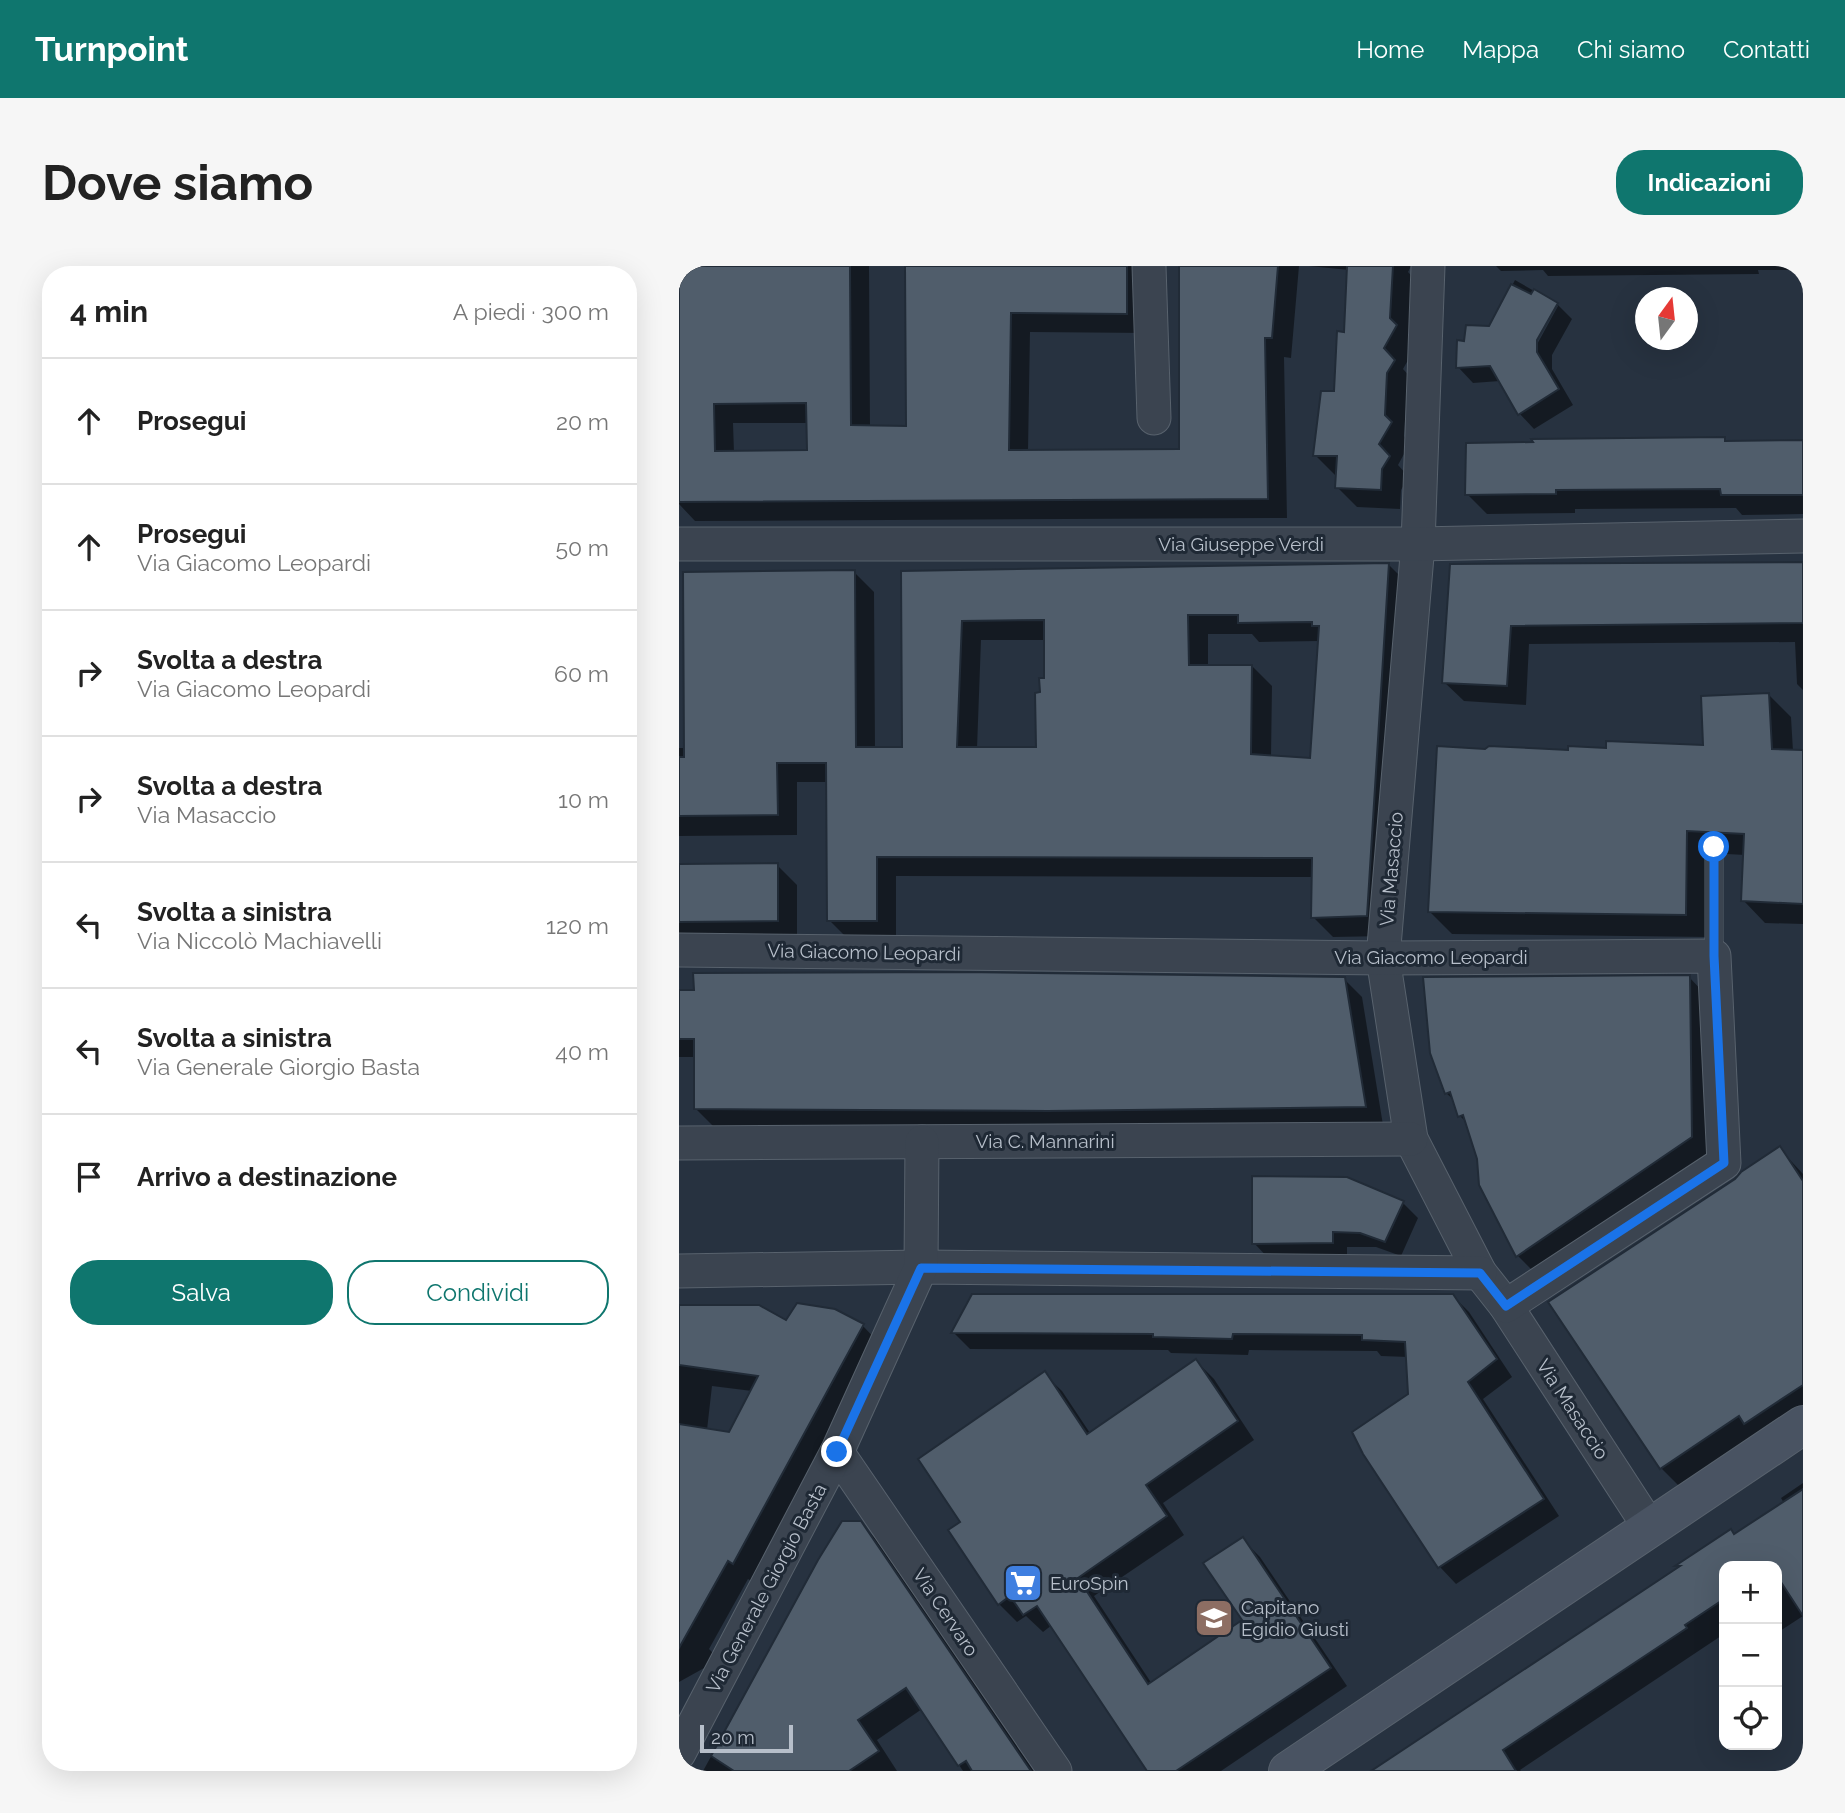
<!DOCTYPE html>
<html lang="it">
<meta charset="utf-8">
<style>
body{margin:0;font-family:Raleway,sans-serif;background:#f6f6f6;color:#222}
.controls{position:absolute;right:21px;bottom:21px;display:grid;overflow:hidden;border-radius:14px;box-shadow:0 7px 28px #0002}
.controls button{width:63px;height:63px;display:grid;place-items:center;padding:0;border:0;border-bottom:2px solid #e0e0e0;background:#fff;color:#222;font:35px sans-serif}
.compass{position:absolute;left:956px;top:21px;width:63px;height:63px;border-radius:50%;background:#fff;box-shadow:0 7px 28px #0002;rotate:15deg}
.scale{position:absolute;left:21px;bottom:18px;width:93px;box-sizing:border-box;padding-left:7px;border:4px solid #b7bfca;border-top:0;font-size:19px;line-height:24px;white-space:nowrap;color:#b7bfca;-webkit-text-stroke:5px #1f2935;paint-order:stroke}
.stop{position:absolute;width:21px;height:21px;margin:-16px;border:5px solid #1a73e8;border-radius:50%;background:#fff}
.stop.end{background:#1a73e8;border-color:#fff;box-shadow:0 2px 7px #0008}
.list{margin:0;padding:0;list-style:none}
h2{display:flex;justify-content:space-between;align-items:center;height:91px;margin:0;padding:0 28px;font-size:30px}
h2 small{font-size:23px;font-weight:400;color:#767676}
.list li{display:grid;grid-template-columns:46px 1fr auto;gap:21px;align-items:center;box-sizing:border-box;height:126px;padding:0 28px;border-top:2px solid #e0e0e0}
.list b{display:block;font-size:26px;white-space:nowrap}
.list p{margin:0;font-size:23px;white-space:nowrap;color:#767676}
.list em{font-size:23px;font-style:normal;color:#767676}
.actions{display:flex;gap:14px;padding:21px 28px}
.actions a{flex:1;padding:16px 0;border:2px solid #0f766e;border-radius:28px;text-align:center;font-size:24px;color:#0f766e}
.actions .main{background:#0f766e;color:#fff}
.icon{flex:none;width:38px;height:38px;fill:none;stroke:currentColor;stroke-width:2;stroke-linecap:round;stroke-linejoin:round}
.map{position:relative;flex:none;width:1124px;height:1505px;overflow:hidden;border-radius:28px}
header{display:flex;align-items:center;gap:42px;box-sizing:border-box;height:98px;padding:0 35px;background:#0f766e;color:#fff}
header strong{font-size:33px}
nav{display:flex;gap:38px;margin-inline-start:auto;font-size:24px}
.intro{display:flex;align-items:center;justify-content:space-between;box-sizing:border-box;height:168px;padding:0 42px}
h1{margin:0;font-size:49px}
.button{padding:18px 32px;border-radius:28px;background:#0f766e;color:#fff;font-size:24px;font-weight:700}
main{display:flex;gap:42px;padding:0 42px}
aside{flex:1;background:#fff;border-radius:28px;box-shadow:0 7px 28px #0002}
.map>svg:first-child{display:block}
.shadow{fill:#0007;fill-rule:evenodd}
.building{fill:#505d6b;stroke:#212b37;stroke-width:2;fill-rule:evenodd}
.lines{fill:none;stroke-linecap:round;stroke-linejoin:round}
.service-casing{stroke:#58626d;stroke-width:19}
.minor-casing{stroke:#58626d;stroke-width:35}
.secondary-casing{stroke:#58626d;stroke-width:40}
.service{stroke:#3b4450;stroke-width:18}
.minor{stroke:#3b4450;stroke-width:33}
.secondary{stroke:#495362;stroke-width:38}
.route{stroke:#1a73e8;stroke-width:9}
.labels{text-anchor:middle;stroke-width:6;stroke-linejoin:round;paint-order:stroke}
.street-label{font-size:19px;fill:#b7bfca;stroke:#1f2935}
.poi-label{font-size:19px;fill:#b7bfca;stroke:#1f2935;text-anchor:start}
</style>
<header>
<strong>Turnpoint</strong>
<nav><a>Home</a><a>Mappa</a><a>Chi siamo</a><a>Contatti</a></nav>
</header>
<div class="intro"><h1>Dove siamo</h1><a class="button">Indicazioni</a></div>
<main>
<aside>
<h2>4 min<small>A piedi · 300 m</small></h2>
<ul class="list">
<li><svg class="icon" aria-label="ahead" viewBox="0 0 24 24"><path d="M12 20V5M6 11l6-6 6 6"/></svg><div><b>Prosegui</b></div><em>20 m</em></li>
<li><svg class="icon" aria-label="ahead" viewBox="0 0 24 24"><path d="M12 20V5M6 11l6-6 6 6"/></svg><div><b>Prosegui</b><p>Via Giacomo Leopardi</p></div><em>50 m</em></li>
<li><svg class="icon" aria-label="right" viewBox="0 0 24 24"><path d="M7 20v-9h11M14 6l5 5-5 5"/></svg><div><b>Svolta a destra</b><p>Via Giacomo Leopardi</p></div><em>60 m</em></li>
<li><svg class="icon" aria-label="right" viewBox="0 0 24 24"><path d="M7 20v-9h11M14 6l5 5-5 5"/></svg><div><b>Svolta a destra</b><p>Via Masaccio</p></div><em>10 m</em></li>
<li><svg class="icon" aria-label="left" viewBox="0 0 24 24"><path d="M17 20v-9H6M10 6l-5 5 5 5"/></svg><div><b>Svolta a sinistra</b><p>Via Niccolò Machiavelli</p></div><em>120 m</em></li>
<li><svg class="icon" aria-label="left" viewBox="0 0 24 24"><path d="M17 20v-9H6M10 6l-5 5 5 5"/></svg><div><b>Svolta a sinistra</b><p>Via Generale Giorgio Basta</p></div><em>40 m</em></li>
<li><svg class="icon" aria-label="arrive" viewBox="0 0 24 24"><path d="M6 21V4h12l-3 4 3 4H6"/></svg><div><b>Arrivo a destinazione</b></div></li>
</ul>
<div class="actions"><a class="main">Salva</a><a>Condividi</a></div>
</aside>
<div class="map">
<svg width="1124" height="1505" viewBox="0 0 1124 1505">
<rect width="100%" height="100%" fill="#273240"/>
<g class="shadow">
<path d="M0 0H190L191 161 229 162 228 0H467V67L351 66 349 186 502 185 501 0H620L612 92 605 91 608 252 16 255 0 238ZM54 157H129V186H55Z"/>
<polygon points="630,0 732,0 729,6 740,18 737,80 724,103 735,115 728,127 725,170 731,177 719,199 730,211 722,224 721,243 678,241 658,221 659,209 656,209 636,189 656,127 666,67 670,4"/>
<polygon points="817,0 1124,0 1124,4 1079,4 1080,8 869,10 864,4 822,5"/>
<path d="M836 14 878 38 893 53 873 89V103L894 139 855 163 840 147 821 115 794 117 779 101 787 77 811 62ZM875 40H879L856 82 852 80Z"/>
<polygon points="1045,173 1049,176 1124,176 1124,248 1063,249 1057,242 896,243 896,247 808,248 788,228"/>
<polygon points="1124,298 1124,424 1118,418 1116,376 850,378 847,439 785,435 765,416 772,300"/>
<path d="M710 299 730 319 708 670 654 671 634 651 635 611 217 610V674H170L150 654 149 516H118V569L0 570V482H7L175 306 195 326 196 482H225L223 307ZM529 368H573L580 376 641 375 633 493 592 491 593 420 573 400H529ZM302 374H367V413L362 428 359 483H298Z"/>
<polygon points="1090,429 1112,451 1114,485 1124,486 1124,658 1086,657 1064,634 1066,589 1029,587 1029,671 773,668 751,646 890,486 1026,481"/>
<polygon points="98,599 118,619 118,675 0,675 0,600"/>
<polygon points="1010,711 1028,730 1031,889 857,1008 839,990 802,919 797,880 789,858 781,850 776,835 767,827"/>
<polygon points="665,713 683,731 704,859 35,861 16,842 17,791 0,791 0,726"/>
<polygon points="1100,882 1124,908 1124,1152 1002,1222 982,1202 1057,914"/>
<polygon points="724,937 739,952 722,990 697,981 668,981 668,991 590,993 575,977"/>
<polygon points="773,1029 790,1046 833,1111 804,1133 880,1250 777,1318 761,1301 686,1187 731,1129 729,1091 702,1090 698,1085 570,1084 569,1089 492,1087 489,1084 291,1083 274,1066"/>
<path d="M0 1041 108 1056 184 1060 203 1080 74 1316 69 1313 30 1383 34 1387 27 1401 0 1416ZM33 1120 73 1125 51 1168 28 1164Z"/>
<polygon points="517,1095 535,1113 575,1174 484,1237 505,1269 415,1330 473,1418 565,1355 563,1273 581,1291 668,1420 542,1505 470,1505 373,1359 364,1366 347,1350 338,1356 320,1338 283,1257 365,1108 383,1125 411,1167"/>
<polygon points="1124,1217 1124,1350 1098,1367 1098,1300 1045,1300 1045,1368 841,1504 842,1505 695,1505 1105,1237 1102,1232"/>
<polygon points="181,1257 201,1277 356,1505 284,1505 243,1443 198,1474 218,1505 24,1505 140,1295"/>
</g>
<g class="building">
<path d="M0 0H171L172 159 227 160 226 0H448V48L332 47 330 184 500 183V0H599L593 72H586L589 233 0 236ZM127 137 128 184 36 185 35 138Z"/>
<polygon points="668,0 714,0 711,52 718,59 705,82 716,94 708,107 706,149 713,156 700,178 711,190 703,203 702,224 656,222 658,190 634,190 642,125 655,125 658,65 665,66"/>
<polygon points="832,18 852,28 855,23 879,37 858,74 858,86 880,123 839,149 811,100 777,102 778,74 785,75 787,59 810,60"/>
<polygon points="1046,171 1046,175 1124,174 1124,229 1042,229 1041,223 877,224 877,228 786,229 787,177 854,176 852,173"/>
<polygon points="1124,296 1124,357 832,360 828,420 763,417 771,298"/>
<path d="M710 297 688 650 632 652 633 592 198 591V655H148L147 497H98L99 549 0 550V491H5L4 306 176 304 177 481H223L222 305ZM509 349H559V357L633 356V360H640L631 492 572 488 573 399H510ZM365 354V412H360L361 426 356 427 357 481H278L283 355Z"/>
<polygon points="1090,427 1093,483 1124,484 1124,638 1062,635 1065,568 1008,565 1007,649 749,646 758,480 806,483 810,480 889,484 889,480 927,482 927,475 1024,479 1022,430"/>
<polygon points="99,597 99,655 0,656 0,598"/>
<polygon points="284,706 666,711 687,841 369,845 15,843 15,773 0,773 0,724 15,724 14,707"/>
<polygon points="1011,709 1013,871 837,991 800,919 798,893 784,849 779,851 771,826 766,828 751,787 744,711"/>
<polygon points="1101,880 1124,915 1124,1119 1065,1158 1060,1150 981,1203 869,1036 1056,913 1062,906"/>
<polygon points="573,910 668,911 725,935 706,976 681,967 654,966 654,977 573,978"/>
<polygon points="293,1028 774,1028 818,1093 789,1116 865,1233 759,1302 684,1188 673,1166 729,1128 726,1076 683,1074 683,1069 554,1068 553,1073 474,1071 474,1068 272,1067"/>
<polygon points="118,1037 156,1043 185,1058 54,1298 49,1295 0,1382 0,1158 50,1166 79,1110 0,1099 0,1039 80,1039 107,1054"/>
<polygon points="517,1093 559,1155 467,1219 488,1250 399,1312 469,1418 563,1354 524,1297 564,1271 652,1402 497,1505 468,1505 358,1340 344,1349 331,1330 319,1339 269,1264 281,1256 239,1193 366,1105 408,1168"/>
<polygon points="1124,1223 1124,1350 1098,1310 1098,1300 1045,1300 1045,1333 1006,1359 1008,1362 824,1484 837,1505 692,1505 1001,1300 996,1300 1052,1263 1055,1268"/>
<polygon points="163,1255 182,1255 352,1505 293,1505 287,1495 279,1500 227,1422 179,1454 200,1485 170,1505 55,1505 32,1490 139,1294"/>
</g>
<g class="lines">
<g class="service-casing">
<polyline id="service" points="1035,581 1035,690"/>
</g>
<g class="minor-casing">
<g id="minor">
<polyline points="470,0 475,152"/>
<polyline points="749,0 739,278 704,692 732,873 801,1007 827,1040 971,1262"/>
<polyline points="0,278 739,278 1124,270"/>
<polyline points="0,684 704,692 1035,690 1045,897 827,1040"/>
<polyline points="0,877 732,873"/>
<polyline points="0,1005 242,1001 801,1007"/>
<polyline points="158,1186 376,1505"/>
<polyline points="0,1487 158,1186 242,1001 243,876"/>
</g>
</g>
<g class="secondary-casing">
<polyline id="secondary" points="609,1505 1124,1159"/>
</g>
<use href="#service" class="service"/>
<use href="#minor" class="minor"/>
<use href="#secondary" class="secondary"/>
</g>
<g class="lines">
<polyline class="route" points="158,1186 242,1002 801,1007 827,1040 1045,897 1035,690 1035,581"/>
</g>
<defs>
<g id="supermarket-square" transform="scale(2.0125)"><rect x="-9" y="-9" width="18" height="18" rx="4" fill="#3f7fe0" stroke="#1f2935"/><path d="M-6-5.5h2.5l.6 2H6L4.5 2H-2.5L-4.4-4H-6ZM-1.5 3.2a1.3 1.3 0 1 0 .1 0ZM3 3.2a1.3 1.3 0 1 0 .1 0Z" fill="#fff"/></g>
<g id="school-square" transform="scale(2.0125)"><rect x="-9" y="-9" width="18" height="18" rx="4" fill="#8d6e63" stroke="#1f2935"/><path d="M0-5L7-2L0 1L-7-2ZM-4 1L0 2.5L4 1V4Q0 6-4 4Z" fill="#fff"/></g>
</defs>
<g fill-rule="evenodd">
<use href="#supermarket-square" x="344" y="1317"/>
<use href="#school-square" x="535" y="1352"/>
</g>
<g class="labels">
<g class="street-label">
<text x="562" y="285">Via Giuseppe Verdi</text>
<text transform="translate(712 603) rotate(-85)" y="7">Via Masaccio</text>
<text transform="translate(185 686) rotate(1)" y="7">Via Giacomo Leopardi</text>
<text x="752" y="698">Via Giacomo Leopardi</text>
<text x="366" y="882">Via C. Mannarini</text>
<text transform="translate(894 1143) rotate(57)" y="7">Via Masaccio</text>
<text transform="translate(87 1322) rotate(-62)" y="7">Via Generale Giorgio Basta</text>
<text transform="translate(267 1346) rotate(56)" y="7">Via Cervaro</text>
</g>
<g class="poi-label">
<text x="371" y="1324">EuroSpin</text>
<text x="562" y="1348">Capitano<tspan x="562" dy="22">Egidio Giusti</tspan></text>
</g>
</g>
</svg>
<div class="controls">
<button>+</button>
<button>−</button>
<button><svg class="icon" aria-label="locate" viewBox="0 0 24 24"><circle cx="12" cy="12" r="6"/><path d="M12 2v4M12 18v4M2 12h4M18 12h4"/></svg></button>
</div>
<svg class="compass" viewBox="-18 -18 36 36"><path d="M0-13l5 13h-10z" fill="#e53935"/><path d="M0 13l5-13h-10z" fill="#767676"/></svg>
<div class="scale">20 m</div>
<div class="stop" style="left:1035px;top:581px"></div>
<div class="stop end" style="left:158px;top:1186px"></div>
</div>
</main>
